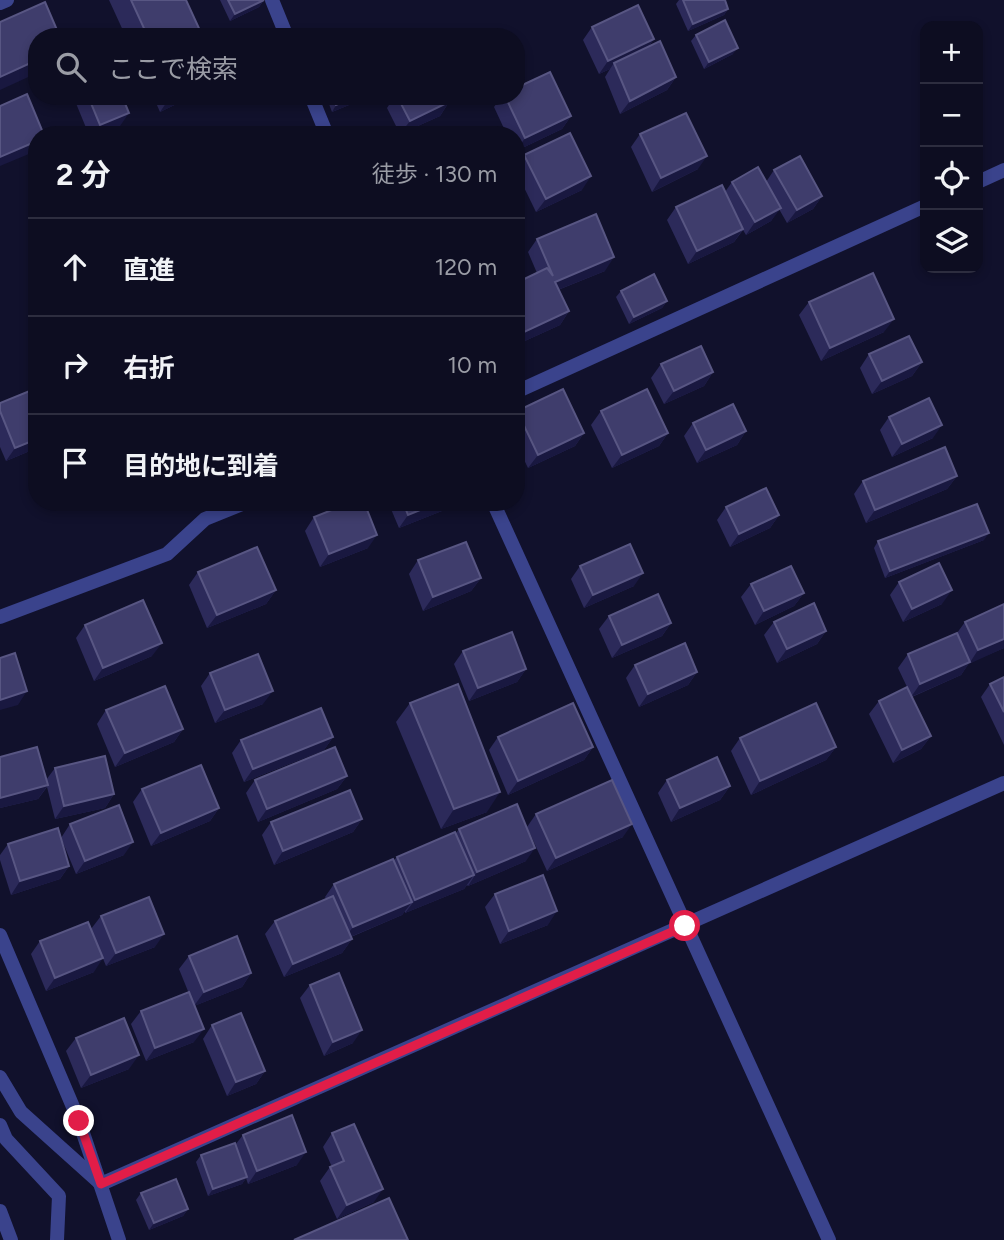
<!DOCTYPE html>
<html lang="ja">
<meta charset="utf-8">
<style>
body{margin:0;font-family:Figtree,"Noto Sans JP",sans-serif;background:#1b1b2e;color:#f1f3f6}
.controls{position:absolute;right:21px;top:21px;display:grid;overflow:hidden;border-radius:14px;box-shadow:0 4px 10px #0003}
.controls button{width:63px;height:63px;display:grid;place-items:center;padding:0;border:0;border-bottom:2px solid #2d2d3f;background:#0d0d21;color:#f1f3f6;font:35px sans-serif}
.stop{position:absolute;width:21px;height:21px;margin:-16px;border:5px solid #e11d48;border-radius:50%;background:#fff}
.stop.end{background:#e11d48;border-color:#fff;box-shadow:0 2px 7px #0008}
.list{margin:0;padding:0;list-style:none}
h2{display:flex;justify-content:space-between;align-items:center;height:91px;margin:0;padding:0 28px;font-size:30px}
h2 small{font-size:23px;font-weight:400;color:#9a9ca5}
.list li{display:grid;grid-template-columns:46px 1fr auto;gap:21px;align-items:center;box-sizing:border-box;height:98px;padding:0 28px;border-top:2px solid #2d2d3f}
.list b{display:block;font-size:26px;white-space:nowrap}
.list em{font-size:23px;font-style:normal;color:#9a9ca5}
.icon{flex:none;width:38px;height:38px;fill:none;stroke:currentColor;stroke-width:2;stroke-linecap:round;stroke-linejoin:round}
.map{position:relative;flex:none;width:1004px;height:1240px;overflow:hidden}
.search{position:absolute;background:#0d0d21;box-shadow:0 4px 10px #0003;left:28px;top:28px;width:497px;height:77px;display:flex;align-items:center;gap:18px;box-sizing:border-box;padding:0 24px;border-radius:28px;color:#9a9ca5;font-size:26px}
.panel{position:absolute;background:#0d0d21;box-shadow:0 4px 10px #0003;left:28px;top:126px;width:497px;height:385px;border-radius:28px}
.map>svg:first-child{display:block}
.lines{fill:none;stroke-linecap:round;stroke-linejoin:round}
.minor{stroke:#3a438c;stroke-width:14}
.wall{fill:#2c2a5a}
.shaded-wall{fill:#191840}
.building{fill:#3f3d6c;stroke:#585683;stroke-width:2}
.route{stroke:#e11d48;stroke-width:9}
</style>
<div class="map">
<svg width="1004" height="1240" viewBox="0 0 1004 1240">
<rect width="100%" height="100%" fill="#11112c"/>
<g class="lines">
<g class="minor">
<polyline points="272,0 287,37"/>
<polyline points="0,3 7,0"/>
<polyline points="311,96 327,135"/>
<polyline points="978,182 1004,170"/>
<polyline points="516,392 925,206"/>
<polyline points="493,502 829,1240"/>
<polyline points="0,617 167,554 205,519 247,502"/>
<polyline points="0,935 79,1121 119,1240"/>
<polyline points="0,1077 21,1112 100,1183"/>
<polyline points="0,1125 6,1139 59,1196 57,1240"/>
<polyline points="101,1184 1004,783"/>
<polyline points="0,1211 11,1240"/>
</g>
</g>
<g class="wall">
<polygon points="109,0 186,0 203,37 126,37"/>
<polygon points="220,0 264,0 259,7 230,21"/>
<polygon points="679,0 725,0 728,9 724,15 688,31 676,4"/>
<polygon points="592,27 654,39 648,47 676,77 667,90 620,114 605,77 610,69 599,74 583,40"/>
<polygon points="696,35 733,54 704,69 691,41"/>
<polygon points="73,96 122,96 120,126 99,135 89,135"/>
<polygon points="153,96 193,96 160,112"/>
<polygon points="326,96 371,96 332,112"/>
<polygon points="395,96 447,96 449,102 440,116 400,134 387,108"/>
<polygon points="502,96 516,96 571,116 562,129 516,151 516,135 507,135 494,107"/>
<polygon points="640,134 698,169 652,192 631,147"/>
<polygon points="524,155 582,190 536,212 516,171 516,166"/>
<polygon points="774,170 822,196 813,209 787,223 779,209 771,221 746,235 743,230 734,242 688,264 667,220 676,207 725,192 732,182 766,182"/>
<polygon points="537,239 605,271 558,290 569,311 560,325 516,345 516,283 537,273 528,252"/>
<polygon points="621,291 667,301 662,308 629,324 616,297"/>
<polygon points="809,302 884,332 821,361 799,315"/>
<polygon points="869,354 922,362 912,376 872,394 860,368"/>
<polygon points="661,364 713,372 704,386 664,404 651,378"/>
<polygon points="37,388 37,448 6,461 0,447 0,403"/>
<polygon points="563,389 584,433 575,446 528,468 516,443 516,412"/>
<polygon points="601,411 668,433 659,446 612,468 591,425"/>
<polygon points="889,417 933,438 892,457 880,430"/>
<polygon points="693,423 746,431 737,445 697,463 684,436"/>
<polygon points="957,476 947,489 866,523 854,494 863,481"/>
<polygon points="388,502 451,502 447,509 399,528"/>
<polygon points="726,507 779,515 770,528 730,547 717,520"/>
<polygon points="314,517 368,548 320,567 305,531"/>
<polygon points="984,540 885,578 874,548 878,541"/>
<polygon points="418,560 481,578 471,591 423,611 409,574"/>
<polygon points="580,566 634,586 584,608 571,579"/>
<polygon points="198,572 276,590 266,604 207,628 189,585"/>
<polygon points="899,582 942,604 903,622 890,595"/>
<polygon points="751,584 804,593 794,606 755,625 741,597"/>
<polygon points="609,616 671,623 662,636 612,658 599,629"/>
<polygon points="774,622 826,631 817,644 777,663 764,635"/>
<polygon points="965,622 1004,648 969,663 961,675 912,697 931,736 921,749 893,763 869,714 879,701 907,687 898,668 908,654 957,633"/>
<polygon points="85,625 152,656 94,681 76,638"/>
<polygon points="463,651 526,669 517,682 469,701 454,664"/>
<polygon points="635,665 697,672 688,685 639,707 626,678"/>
<polygon points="210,673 263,704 215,723 201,686"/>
<polygon points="1004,677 1004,745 981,697 990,684"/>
<polygon points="410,703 487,812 441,829 396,722"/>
<polygon points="106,710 183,729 174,742 115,767 97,724"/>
<polygon points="333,737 324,750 244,782 232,753 241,740"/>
<polygon points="498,737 593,747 584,760 508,795 489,750"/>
<polygon points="740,738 836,747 826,760 751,795 731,751"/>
<polygon points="0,757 46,780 55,768 114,794 105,808 55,819 47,787 38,799 0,808"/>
<polygon points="347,776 337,789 258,822 246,793 255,780"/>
<polygon points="667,780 730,786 720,800 671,822 658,793"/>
<polygon points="142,789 219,808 210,821 151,846 133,802"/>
<polygon points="536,814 623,837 547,871 527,827"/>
<polygon points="362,819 353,832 274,865 262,835 271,822"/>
<polygon points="70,824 124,855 76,874 61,838"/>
<polygon points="459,829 526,861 468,886 467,885 464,889 405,913 405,911 402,915 351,937 352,939 342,953 284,977 265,934 275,921 326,899 325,897 334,884 394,860 397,857 456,833"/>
<polygon points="8,844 69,866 60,879 11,895 0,860 0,855"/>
<polygon points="495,894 548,925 500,944 485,907"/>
<polygon points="101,916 155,947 106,966 91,929"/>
<polygon points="40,941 94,972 46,991 31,954"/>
<polygon points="189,956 251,973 242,987 194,1006 179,969"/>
<polygon points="310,985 353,1043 324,1056 300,998"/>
<polygon points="141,1011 194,1042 146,1061 131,1024"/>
<polygon points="212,1025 265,1071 256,1084 227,1096 203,1039"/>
<polygon points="76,1038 129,1069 81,1088 66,1051"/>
<polygon points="332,1133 374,1202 337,1219 320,1181 330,1167 332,1167 323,1147"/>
<polygon points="243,1135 297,1165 248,1184 246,1178 242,1184 208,1196 196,1162 201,1155 235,1145"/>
<polygon points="141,1193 188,1209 183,1216 149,1230 136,1200"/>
</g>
<g class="shaded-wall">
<polygon points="264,0 259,7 230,21 235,14"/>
<polygon points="728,9 724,15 688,31 693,24"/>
<polygon points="654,39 644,52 614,63 610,69 599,74 608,61"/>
<polygon points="738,48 733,54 704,69 709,62"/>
<polygon points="37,60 37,73 0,90 0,77"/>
<polygon points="676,77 667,90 620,114 630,101"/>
<polygon points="171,96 193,96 160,112"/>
<polygon points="358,96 371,96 332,112 336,105"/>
<polygon points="449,102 440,116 400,134 410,121"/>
<polygon points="129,113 120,126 99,135 93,135 100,125"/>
<polygon points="571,116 562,129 516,151 525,138"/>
<polygon points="37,141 36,151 0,166 0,157"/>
<polygon points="707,156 698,169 652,192 661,178"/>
<polygon points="591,176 582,190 536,212 546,199"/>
<polygon points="822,196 813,209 787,223 797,210"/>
<polygon points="781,208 771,221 746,235 755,222"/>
<polygon points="743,229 734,242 688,264 697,251"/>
<polygon points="614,257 605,271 545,295 555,282"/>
<polygon points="667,301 662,308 629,324 634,317"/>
<polygon points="569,311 560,325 516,345 516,342 522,333"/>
<polygon points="894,319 884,332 821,361 830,348"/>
<polygon points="922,362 912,376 872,394 882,381"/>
<polygon points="713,372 704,386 664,404 674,391"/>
<polygon points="942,425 933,438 892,457 902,444"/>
<polygon points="746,431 737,445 697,463 706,450"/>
<polygon points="584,433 575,446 528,468 538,455"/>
<polygon points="668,433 659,446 612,468 622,455"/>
<polygon points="37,439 37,448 6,461 15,448"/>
<polygon points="957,476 947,489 866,523 875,510"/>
<polygon points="440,502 451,502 447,509 399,528 408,515"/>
<polygon points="779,515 770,528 730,547 739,534"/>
<polygon points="989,533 984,540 885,578 890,571"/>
<polygon points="377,535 368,548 320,567 329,554"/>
<polygon points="643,573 634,586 584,608 593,595"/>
<polygon points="481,578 471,591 423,611 433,597"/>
<polygon points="276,590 266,604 207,628 217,615"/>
<polygon points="952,590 942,604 903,622 912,609"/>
<polygon points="804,593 794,606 755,625 764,611"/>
<polygon points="671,623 662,636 612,658 622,645"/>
<polygon points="826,631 817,644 777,663 787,649"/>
<polygon points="1004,639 1004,648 969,664 978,650"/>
<polygon points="162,643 152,656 94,681 103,668"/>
<polygon points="970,662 961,675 911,697 920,684"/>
<polygon points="526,669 517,682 469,701 478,688"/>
<polygon points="697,672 688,685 639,707 648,694"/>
<polygon points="27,691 18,705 0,710 0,700"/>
<polygon points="273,691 263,704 215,723 225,710"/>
<polygon points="183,729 174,742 115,767 125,753"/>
<polygon points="931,736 921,749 893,763 902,750"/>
<polygon points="333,737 324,750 244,782 253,769"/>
<polygon points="593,747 584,760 508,795 518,781"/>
<polygon points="836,747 826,760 751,795 760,781"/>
<polygon points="347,776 337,789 258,822 267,809"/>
<polygon points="48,785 38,799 0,808 0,798"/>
<polygon points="730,786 720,800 671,822 680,808"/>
<polygon points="500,792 487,812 441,829 454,809"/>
<polygon points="114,794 105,808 55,819 64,806"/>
<polygon points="219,808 210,821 151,846 161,833"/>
<polygon points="362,819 353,832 274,865 283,851"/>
<polygon points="632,824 623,837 547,871 556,858"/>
<polygon points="133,842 124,855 76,874 85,861"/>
<polygon points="535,848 526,861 468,886 477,872"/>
<polygon points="69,866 60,879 11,895 20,881"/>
<polygon points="474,875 464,889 405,913 415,900"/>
<polygon points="412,902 402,915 343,940 353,927"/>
<polygon points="557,911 548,925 500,944 509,931"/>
<polygon points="164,934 155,947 106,966 116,953"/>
<polygon points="352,939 342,953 284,977 293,964"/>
<polygon points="103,958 94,972 46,991 55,978"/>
<polygon points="251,973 242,987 194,1006 204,992"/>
<polygon points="204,1029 194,1042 146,1061 155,1048"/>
<polygon points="362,1030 353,1043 324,1056 333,1042"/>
<polygon points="139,1055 129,1069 81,1088 91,1075"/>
<polygon points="265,1071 256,1084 227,1096 236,1082"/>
<polygon points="306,1152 297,1165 248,1184 257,1171"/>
<polygon points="247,1177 242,1184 208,1196 213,1189"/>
<polygon points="383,1189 374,1202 337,1219 347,1205"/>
<polygon points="188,1209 183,1216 149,1230 154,1223"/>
</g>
<g class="building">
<polygon points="131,0 186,0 203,37 148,37"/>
<polygon points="228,0 264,0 235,14"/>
<polygon points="683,0 725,0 728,9 693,24"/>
<polygon points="45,2 60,37 37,37 37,60 0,77 0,22"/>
<polygon points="638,5 654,39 608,61 592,27"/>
<polygon points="725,20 738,48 709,62 696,35"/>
<polygon points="660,41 676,77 630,101 614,63"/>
<polygon points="550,72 571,116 525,138 505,96 516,96 516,88"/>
<polygon points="27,94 44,135 37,135 37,141 0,157 0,106"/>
<polygon points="88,96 122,96 129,113 100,125"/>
<polygon points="333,96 358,96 336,105"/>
<polygon points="397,96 447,96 449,102 410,121"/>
<polygon points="686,113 707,156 661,178 640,134"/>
<polygon points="570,133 591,176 546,199 524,155"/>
<polygon points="800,156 822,196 797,210 774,170"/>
<polygon points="758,167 781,208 755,222 732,182"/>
<polygon points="722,185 743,229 697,251 676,207"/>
<polygon points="596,214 614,257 555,282 569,311 522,333 516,321 516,283 547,268 553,276 537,239"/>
<polygon points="873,273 894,319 830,348 809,302"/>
<polygon points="654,274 667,301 634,317 621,291"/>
<polygon points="909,336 922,362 882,381 869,354"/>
<polygon points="701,346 713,372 674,391 661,364"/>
<polygon points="37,388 37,439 15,448 0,411 0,403"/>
<polygon points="563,389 584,433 538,455 517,411"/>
<polygon points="647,389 668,433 622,455 601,411"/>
<polygon points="929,398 942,425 902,444 889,417"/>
<polygon points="733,404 746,431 706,450 693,423"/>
<polygon points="945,447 957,476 875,510 863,481"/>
<polygon points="766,488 779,515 739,534 726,507"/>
<polygon points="352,502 364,502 377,535 329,554 314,517"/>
<polygon points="403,502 440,502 408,515"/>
<polygon points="977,504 989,533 890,571 878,541"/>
<polygon points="466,542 481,578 433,597 418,560"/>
<polygon points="630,544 643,573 593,595 580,566"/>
<polygon points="257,547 276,590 217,615 198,572"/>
<polygon points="939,563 952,590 912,609 899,582"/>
<polygon points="791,566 804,593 764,611 751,584"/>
<polygon points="658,594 671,623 622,645 609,616"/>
<polygon points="143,600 162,643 103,668 85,625"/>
<polygon points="814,603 826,631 787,649 774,622"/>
<polygon points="1004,604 1004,639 978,650 965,622"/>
<polygon points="512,632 526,669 478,688 463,651"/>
<polygon points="957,633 970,662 920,684 908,654"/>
<polygon points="685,643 697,672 648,694 635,665"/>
<polygon points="15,653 27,691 0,700 0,658"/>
<polygon points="258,654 273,691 225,710 210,673"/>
<polygon points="1004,677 1004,712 990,684"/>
<polygon points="458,684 500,792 454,809 410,703"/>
<polygon points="165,686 183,729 125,753 106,710"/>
<polygon points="907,687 931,736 902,750 879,701"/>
<polygon points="573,703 593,747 518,781 498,737"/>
<polygon points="816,703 836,747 760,781 740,738"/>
<polygon points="321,708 333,737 253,769 241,740"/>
<polygon points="37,747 48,785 0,798 0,757"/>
<polygon points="335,747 347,776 267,809 255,780"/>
<polygon points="105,756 114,794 64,806 55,768"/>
<polygon points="717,757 730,786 680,808 667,780"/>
<polygon points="201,765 219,808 161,833 142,789"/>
<polygon points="612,780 632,824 556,858 536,814"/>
<polygon points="350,790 362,819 283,851 271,822"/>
<polygon points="517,804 535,848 477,872 459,829"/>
<polygon points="119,805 133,842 85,861 70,824"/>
<polygon points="58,828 69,866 20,881 8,844"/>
<polygon points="455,832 474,875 415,900 397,857"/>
<polygon points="393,859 412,902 353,927 334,884"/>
<polygon points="543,875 557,911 509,931 495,894"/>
<polygon points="333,896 352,939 293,964 275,921"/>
<polygon points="149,897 164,934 116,953 101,916"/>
<polygon points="88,922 103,958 55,978 40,941"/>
<polygon points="237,936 251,973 204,992 189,956"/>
<polygon points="339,973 362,1030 333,1042 310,985"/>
<polygon points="189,992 204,1029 155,1048 141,1011"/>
<polygon points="241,1013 265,1071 236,1082 212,1025"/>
<polygon points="124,1018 139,1055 91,1075 76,1038"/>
<polygon points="292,1115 306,1152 257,1171 243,1135"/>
<polygon points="354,1124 383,1189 347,1205 330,1167 344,1161 332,1133"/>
<polygon points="235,1143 247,1177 213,1189 201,1155"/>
<polygon points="176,1179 188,1209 154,1223 141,1193"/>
<polygon points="389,1198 408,1240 294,1240"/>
</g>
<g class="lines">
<polyline class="route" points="79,1121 101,1184 685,926"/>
</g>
</svg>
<div class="controls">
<button>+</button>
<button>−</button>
<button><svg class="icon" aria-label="locate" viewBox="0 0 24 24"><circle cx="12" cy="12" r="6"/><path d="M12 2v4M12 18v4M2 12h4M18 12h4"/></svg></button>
<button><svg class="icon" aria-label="layers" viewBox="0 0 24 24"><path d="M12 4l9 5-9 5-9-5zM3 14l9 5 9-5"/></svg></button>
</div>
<div class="stop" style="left:685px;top:926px"></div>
<div class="stop end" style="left:79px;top:1121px"></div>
<div class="search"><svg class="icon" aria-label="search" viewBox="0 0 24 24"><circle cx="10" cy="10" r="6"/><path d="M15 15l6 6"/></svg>ここで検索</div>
<section class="panel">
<h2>2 分<small>徒歩 · 130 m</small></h2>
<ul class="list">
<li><svg class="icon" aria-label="ahead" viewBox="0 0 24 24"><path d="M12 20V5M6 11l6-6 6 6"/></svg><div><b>直進</b></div><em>120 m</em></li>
<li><svg class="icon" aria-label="right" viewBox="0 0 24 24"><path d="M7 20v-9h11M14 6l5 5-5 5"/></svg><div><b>右折</b></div><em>10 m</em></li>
<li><svg class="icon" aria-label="arrive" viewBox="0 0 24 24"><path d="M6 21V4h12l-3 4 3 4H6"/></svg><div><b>目的地に到着</b></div></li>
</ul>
</section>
</div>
